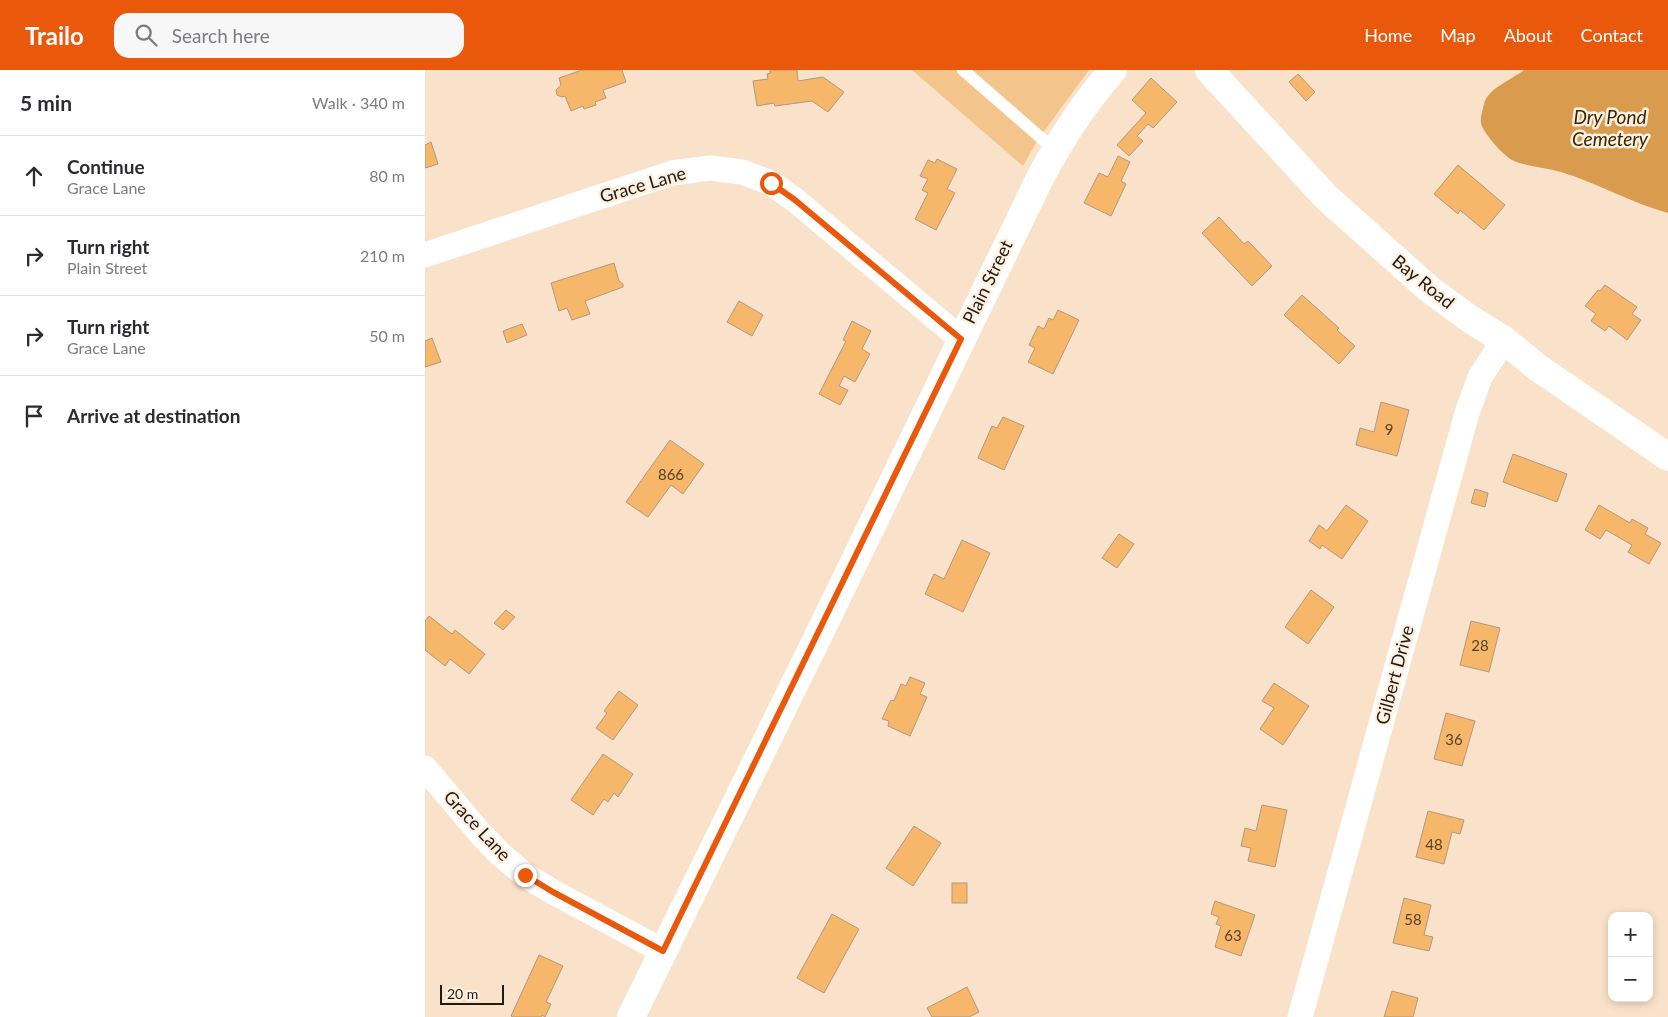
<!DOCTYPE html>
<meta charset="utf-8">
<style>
body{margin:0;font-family:Lato,sans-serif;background:#f7f7f7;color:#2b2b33}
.controls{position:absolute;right:15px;bottom:15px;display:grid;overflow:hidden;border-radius:10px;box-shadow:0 2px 8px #0003}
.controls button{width:45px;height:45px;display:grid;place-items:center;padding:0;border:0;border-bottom:1px solid #e1e1e2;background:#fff;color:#2b2b33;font:25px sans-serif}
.scale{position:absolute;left:15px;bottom:12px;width:64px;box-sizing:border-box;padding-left:5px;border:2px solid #231b12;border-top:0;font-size:14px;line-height:18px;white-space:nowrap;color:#231b12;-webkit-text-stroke:4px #fff1e2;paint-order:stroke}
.stop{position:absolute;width:15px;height:15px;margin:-11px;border:4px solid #ea580c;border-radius:50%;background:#fff}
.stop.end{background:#ea580c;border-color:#fff;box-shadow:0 1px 5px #0008}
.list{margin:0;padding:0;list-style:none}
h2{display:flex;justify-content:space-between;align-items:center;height:65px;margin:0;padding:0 20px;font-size:21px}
h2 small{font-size:16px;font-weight:400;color:#7c7c81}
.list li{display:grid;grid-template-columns:32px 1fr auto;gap:15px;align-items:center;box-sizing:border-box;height:80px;padding:0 20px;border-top:1px solid #e1e1e2}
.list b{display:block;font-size:19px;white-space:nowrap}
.list p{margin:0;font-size:16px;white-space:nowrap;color:#7c7c81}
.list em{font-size:16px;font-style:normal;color:#7c7c81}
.icon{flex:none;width:28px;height:28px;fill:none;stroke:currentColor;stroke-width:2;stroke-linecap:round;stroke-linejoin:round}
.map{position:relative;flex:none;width:1243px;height:947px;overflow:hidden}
header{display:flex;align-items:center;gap:30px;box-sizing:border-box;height:70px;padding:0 25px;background:#ea580c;color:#fff}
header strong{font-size:24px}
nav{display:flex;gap:28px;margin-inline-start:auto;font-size:18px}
.search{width:350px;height:45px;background:#f7f7f7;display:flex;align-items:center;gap:12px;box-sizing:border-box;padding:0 18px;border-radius:15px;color:#7c7c81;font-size:19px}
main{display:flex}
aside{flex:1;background:#fff}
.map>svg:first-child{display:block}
.green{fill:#f4c48d}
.water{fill:#d99b4e}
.building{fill:#f6b76a;stroke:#af9982}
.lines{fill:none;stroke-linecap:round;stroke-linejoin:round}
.lane{stroke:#fff;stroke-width:12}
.street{stroke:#fff;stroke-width:25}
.secondary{stroke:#fff;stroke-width:28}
.route{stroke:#ea580c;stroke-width:6}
.labels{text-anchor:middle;stroke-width:5;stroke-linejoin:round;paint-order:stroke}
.number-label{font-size:15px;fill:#584228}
.street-label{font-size:18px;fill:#231b12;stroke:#fff1e2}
.water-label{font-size:19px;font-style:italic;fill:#3b2301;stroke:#fff1e2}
</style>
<header>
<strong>Trailo</strong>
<div class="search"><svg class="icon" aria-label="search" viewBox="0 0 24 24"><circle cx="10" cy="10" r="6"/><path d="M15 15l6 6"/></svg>Search here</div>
<nav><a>Home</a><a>Map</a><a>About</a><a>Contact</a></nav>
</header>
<main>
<aside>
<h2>5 min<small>Walk · 340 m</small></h2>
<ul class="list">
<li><svg class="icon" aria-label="ahead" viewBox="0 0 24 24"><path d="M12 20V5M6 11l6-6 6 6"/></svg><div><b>Continue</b><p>Grace Lane</p></div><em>80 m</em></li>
<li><svg class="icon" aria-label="right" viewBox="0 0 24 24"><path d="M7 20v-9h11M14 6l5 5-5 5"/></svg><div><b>Turn right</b><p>Plain Street</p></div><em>210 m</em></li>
<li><svg class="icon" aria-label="right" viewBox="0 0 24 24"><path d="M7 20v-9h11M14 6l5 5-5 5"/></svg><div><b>Turn right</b><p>Grace Lane</p></div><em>50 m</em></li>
<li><svg class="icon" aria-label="arrive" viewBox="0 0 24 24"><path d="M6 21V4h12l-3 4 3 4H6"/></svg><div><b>Arrive at destination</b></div></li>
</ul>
</aside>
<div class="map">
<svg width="1243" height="947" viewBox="0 0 1243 947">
<rect width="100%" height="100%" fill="#f9e2c9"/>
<polygon class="green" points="487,0 664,0 612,71 598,96"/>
<path class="water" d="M1099 0H1243V143C1206 133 1173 113 1136 102 1120 97 1102 97 1087 90 1078 85 1058 63 1056 53 1055 48 1058 38 1059 34 1063 18 1088 9 1099 0Z"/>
<g class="building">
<polygon points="157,0 197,0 201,12 178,20 181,28 170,32 171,35 159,39 158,36 146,41 140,26 137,27 132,25 131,20 136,15 134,8"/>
<polygon points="345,0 372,0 373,11 398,7 419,22 403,42 387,31 350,36 349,33 332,36 328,11 343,9 342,4 345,3"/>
<polygon points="873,4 890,22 881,31 864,12"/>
<polygon points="726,8 752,32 728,58 723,54 712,66 718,71 704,86 692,75 721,43 707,30"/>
<polygon points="6,72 13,94 0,98 0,75"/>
<polygon points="693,86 705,92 696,111 701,114 686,146 659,133 674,103 683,107"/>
<polygon points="512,89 532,99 522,119 530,123 511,160 490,149 503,123 497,120 503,109 495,106 503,90 510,93"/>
<polygon points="1033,95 1080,135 1059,160 1035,140 1033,144 1009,124"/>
<polygon points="794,147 819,174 823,171 847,196 827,216 777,163"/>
<polygon points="189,193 194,211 198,214 198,217 160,231 165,244 147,250 142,238 134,241 126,213"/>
<polygon points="1180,215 1212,237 1207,244 1216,250 1202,270 1184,256 1180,261 1166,251 1171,244 1160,236 1173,220 1175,221"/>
<polygon points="877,225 914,258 912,260 930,276 914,294 859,245"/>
<polygon points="314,231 338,245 327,266 302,252"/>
<polygon points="633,240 654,250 628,304 603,292 610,278 604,275 613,256 619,259 624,248 628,250"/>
<polygon points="427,251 446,261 437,279 445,284 430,312 419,306 414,316 423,320 415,335 394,324 421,271 418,270"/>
<polygon points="97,254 102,265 82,273 78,261"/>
<polygon points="7,268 16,292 0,297 0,271"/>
<polygon points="956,332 984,340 972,386 931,375 935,358 949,362"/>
<polygon points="578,347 599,356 579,400 553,388 567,356 572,358"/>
<polygon points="245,370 279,394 258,424 246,415 223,447 201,432"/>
<polygon points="1088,384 1142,404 1132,432 1078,412"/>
<polygon points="1050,419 1063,423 1060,437 1046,433"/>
<polygon points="921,435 943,451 917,489 897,475 895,479 884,471 894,455 902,461"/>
<polygon points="1174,435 1205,453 1207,449 1223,458 1220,464 1236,473 1224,494 1203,482 1207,475 1181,460 1175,469 1160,460"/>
<polygon points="694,464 709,474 692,498 677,488"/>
<polygon points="537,470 565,483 538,542 500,524 509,504 519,509"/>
<polygon points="886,520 909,537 883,574 860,557"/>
<polygon points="81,540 90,547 78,560 69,553"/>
<polygon points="4,546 27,564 30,560 60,584 44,604 25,589 20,596 0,580 0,551"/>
<polygon points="1046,551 1075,558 1064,602 1035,595"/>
<polygon points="485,607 500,613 495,624 502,627 485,666 463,656 464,651 457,649 466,630 469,631 476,614 481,616"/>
<polygon points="849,613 884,636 858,675 835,659 849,638 837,631"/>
<polygon points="194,621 213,635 188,670 171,658 182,643 179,641"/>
<polygon points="1021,643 1050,651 1037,696 1009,689"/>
<polygon points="178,684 208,704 193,727 189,723 183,732 179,729 168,745 146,730"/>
<polygon points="837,735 862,740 850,797 823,791 826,778 816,776 820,758 831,761"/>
<polygon points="1003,741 1039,750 1035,764 1027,762 1019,794 991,787"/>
<polygon points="489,756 516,773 488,816 461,798"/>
<rect x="527" y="813" width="15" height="20"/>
<polygon points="979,828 1006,835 999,865 1008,867 1004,881 968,873"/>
<polygon points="790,831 830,845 816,886 790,877 796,856 791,854 794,847 786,844"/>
<polygon points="407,844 434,859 399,923 372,908"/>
<polygon points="114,885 138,896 121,932 126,934 120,947 117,945 116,947 88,947 86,946"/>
<polygon points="542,917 554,942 544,947 507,947 502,938"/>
<polygon points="967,921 993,928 988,947 959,947"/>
</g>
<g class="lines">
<polyline class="lane" points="538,0 630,80"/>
<g class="street">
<polyline points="0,185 247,103 285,98 317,102 346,113 370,130 536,269"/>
<polyline points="0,698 54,762 75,784 100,805 128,822 238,881"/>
<polyline points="875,947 1042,343 1055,307 1079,270"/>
</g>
<g class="secondary">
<polyline points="784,0 901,127 1004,219 1045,249 1079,270 1112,297 1243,387"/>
<path d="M206 947 402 548 616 106C636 69 660 32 688 0"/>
</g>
</g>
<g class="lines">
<polyline class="route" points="100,805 128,822 238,881 536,269 370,130 346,113"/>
</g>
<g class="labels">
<g class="number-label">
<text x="964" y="365">9</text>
<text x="246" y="410">866</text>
<text x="1055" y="581">28</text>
<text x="1029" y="675">36</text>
<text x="1009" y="780">48</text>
<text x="988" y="855">58</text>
<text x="808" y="871">63</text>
</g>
<g class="street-label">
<text transform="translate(218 115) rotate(-16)" y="6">Grace Lane</text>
<text transform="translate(563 212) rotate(-64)" y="6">Plain Street</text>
<text transform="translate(998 212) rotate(39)" y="6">Bay Road</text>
<text transform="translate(970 605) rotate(-75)" y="6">Gilbert Drive</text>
<text transform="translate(52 756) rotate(47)" y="6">Grace Lane</text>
</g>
<g class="water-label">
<text x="1185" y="54">Dry Pond<tspan x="1185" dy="22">Cemetery</tspan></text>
</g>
</g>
</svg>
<div class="controls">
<button>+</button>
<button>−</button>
</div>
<div class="scale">20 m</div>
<div class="stop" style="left:346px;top:113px"></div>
<div class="stop end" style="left:100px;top:805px"></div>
</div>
</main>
